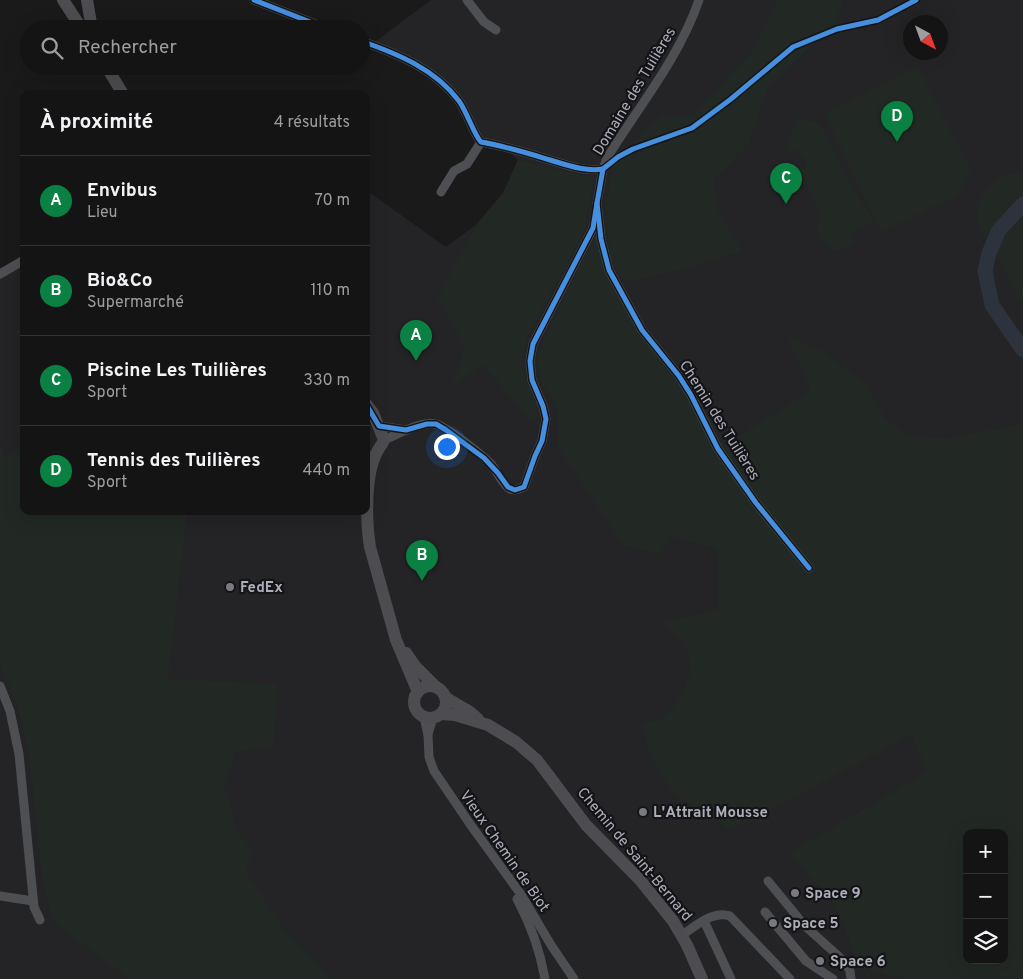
<!DOCTYPE html>
<html lang="fr">
<meta charset="utf-8">
<style>
body{margin:0;font-family:Overpass,sans-serif;background:#212122;color:#f1f3f6}
.controls{position:absolute;right:15px;bottom:15px;display:grid;overflow:hidden;border-radius:10px;box-shadow:0 5px 20px #0002}
.controls button{width:45px;height:45px;display:grid;place-items:center;padding:0;border:0;border-bottom:1px solid #333334;background:#141414;color:#f1f3f6;font:25px sans-serif}
.compass{position:absolute;left:903px;top:15px;width:45px;height:45px;border-radius:50%;background:#141414;box-shadow:0 5px 20px #0002;rotate:139deg}
.you{position:absolute;left:446px;top:446px;width:18px;height:18px;margin:-12px;border:4px solid #fff;border-radius:50%;background:#1a73e8;box-shadow:0 0 0 8px #1a73e833}
.badge{display:grid;place-items:center;width:32px;height:32px;border-radius:50%;background:#0b8043;color:#fff;font-size:16px;font-weight:700}
.pin{position:absolute;translate:-50% -41px;filter:drop-shadow(0 1px 2px #0008)}
.pin::after{content:'';position:absolute;top:26px;width:18px;height:15px;background:inherit;clip-path:polygon(0 0,100% 0,50% 100%)}
.list{margin:0;padding:0;list-style:none}
h2{display:flex;justify-content:space-between;align-items:center;height:65px;margin:0;padding:0 20px;font-size:21px}
h2 small{font-size:16px;font-weight:400;color:#9d9ea0}
.list li{display:grid;grid-template-columns:32px 1fr auto;gap:15px;align-items:center;box-sizing:border-box;height:90px;padding:0 20px;border-top:1px solid #333334}
.list b{display:block;font-size:19px;white-space:nowrap}
.list p{margin:0;font-size:16px;white-space:nowrap;color:#9d9ea0}
.list em{font-size:16px;font-style:normal;color:#9d9ea0}
.icon{flex:none;width:28px;height:28px;fill:none;stroke:currentColor;stroke-width:2;stroke-linecap:round;stroke-linejoin:round}
.map{position:relative;flex:none;width:1023px;height:979px;overflow:hidden}
.search{position:absolute;background:#141414;box-shadow:0 5px 20px #0002;left:20px;top:20px;width:350px;height:55px;display:flex;align-items:center;gap:12px;box-sizing:border-box;padding:0 18px;border-radius:28px;color:#9d9ea0;font-size:19px}
.panel{position:absolute;background:#141414;box-shadow:0 5px 20px #0002;left:20px;top:90px;width:350px;height:425px;border-radius:10px}
.map>svg:first-child{display:block}
.built{fill:#242426;fill-rule:evenodd}
.green{fill:#222924;fill-rule:evenodd}
.lines{fill:none;stroke-linecap:round;stroke-linejoin:round}
.river{stroke:#2d333c;stroke-width:15}
.minor{stroke:#4e4f53;stroke-width:9}
.secondary{stroke:#4d4d51;stroke-width:12}
.cycleway-casing{stroke:#141416;stroke-width:8}
.cycleway{stroke:#468fdf;stroke-width:5}
.poi-dot{fill:#787a82;stroke:#141416;stroke-width:2}
.labels{text-anchor:middle;stroke-width:4.5;stroke-linejoin:round;paint-order:stroke}
.street-label{font-size:15px;fill:#abadba;stroke:#141416}
.poi-label{font-size:15px;font-weight:bold;fill:#abadba;stroke:#141416;text-anchor:start}
</style>
<div class="map">
<svg width="1023" height="979" viewBox="0 0 1023 979">
<rect width="100%" height="100%" fill="#1a1a1a"/>
<path class="built" d="M431 0H1023V979H0V461L6 457 0 444V268L24 257V511H366V190L446 247 477 224 503 193 518 160 501 145 481 142 476 131 435 75 372 44ZM910 22H940V52H910ZM967 833H1004V960H967Z"/>
<g class="green">
<polygon points="778,0 844,0 835,23 768,87 748,144 714,180 718,210 742,251 691,267 626,282 612,264 604,214 613,166 660,115 693,115 753,51"/>
<polygon points="917,67 971,169 957,195 881,232 825,114"/>
<polygon points="797,118 818,123 830,142 849,182 874,222 851,234 855,244 834,252 824,241 817,227 821,216 801,171 806,167 805,159 796,150 785,151"/>
<path d="M518 160 594 178 585 230 526 340 522 360 526 381 541 411 532 422 483 365 453 384 465 346C455 331 448 313 437 298L477 224 503 193Z"/>
<path d="M1023 171V303L979 227 976 206C991 184 995 176 1023 171Z"/>
<path d="M597 232 603 263 613 289 647 341 723 446 811 391 787 336 824 352 864 383 886 419 907 436 948 438 1023 424V979H904L859 966 837 908 790 853 927 772 912 735 730 830 672 792 649 753 642 723 660 721 680 699 691 670 686 644 664 622 718 609V549L670 536 660 553 624 546 558 447V410L540 380 537 359 544 341ZM967 833H1004V960H967Z"/>
<polygon points="0,444 6,457 24,445 24,511 187,511 168,679 277,684 274,746 236,752 224,784 237,832 254,851 245,870 284,930 332,979 129,979 53,922 43,882 29,754 17,703 0,665"/>
</g>
<g class="lines">
<polyline class="river" points="1023,204 999,230 989,253 985,271 992,305 1023,350"/>
<g class="minor">
<polyline points="254,0 328,29"/>
<polyline points="467,0 484,22 496,30"/>
<path d="M699 0C679 58 639 106 607 158L603 169 597 203 601 239 609 270 642 330 679 376 691 395 718 449 756 503 809 568"/>
<path d="M361 41C398 54 435 69 459 101 467 112 474 135 481 142 505 146 527 153 550 160 567 165 585 172 603 169"/>
<polyline points="441,192 454,171 467,164 481,142"/>
<polyline points="0,274 24,260"/>
<polyline points="379,426 406,430"/>
<path d="M384 440C399 434 419 421 435 424 446 426 482 455 491 464 497 471 502 484 510 489 515 491 519 489 524 487L535 456 542 441 546 419 543 406 532 380 530 361 533 344 587 240 593 228 596 213"/>
<polyline points="0,686 10,711 19,754 34,907 40,920"/>
<polyline points="424,717 428,735 429,757 434,771 470,824 522,896 551,945 574,979"/>
<polyline points="428,734 433,718"/>
<polyline points="768,881 805,926 845,962 850,971 851,979"/>
<polyline points="0,896 33,901"/>
<path d="M517 899C531 925 540 950 545 979"/>
<polyline points="765,912 806,961 833,979"/>
<polyline points="704,921 731,979"/>
<path d="M682 935C696 926 713 910 730 916L790 979"/>
</g>
<g class="secondary">
<polyline points="63,0 82,29"/>
<polyline points="87,0 92,29"/>
<polyline points="106,66 123,94"/>
<path d="M366 404 373 413 384 440C382 445 378 449 376 454 365 476 366 522 370 547L396 640 418 692"/>
<polyline points="406,653 415,666 436,687"/>
<circle cx="430" cy="702" r="16"/>
<polyline points="446,698 470,712 478,719"/>
<polyline points="441,714 455,715 488,725 516,742 537,760 586,825 640,880 673,921 687,945 702,979"/>
</g>
<g class="cycleway-casing">
<g id="cycleway">
<polyline points="254,0 328,29"/>
<path d="M361 41C398 54 435 69 459 101 467 112 474 135 481 142 505 146 527 153 550 160 567 165 585 172 603 169"/>
<polyline points="603,169 597,203 601,239 609,270 642,330 679,376 691,395 718,449 756,503 809,568"/>
<polyline points="603,169 618,157 633,149 692,128 731,99 793,47 837,29 878,20 916,0"/>
<polyline points="366,404 379,426 406,430 427,424 436,424 446,430 484,458 498,473 508,487 515,490 524,487 535,456 542,441 546,419 543,406 532,380 530,361 533,344 593,228 597,203"/>
</g>
</g>
<use href="#cycleway" class="cycleway"/>
</g>
<g class="poi-dot">
<circle cx="230" cy="587" r="5"/>
<circle cx="643" cy="812" r="5"/>
<circle cx="795" cy="893" r="5"/>
<circle cx="773" cy="923" r="5"/>
<circle cx="820" cy="961" r="5"/>
</g>
<g class="labels">
<g class="street-label">
<text transform="translate(634 91) rotate(-59)" y="5">Domaine des Tuilières</text>
<text transform="translate(720 420) rotate(58)" y="5">Chemin des Tuilières</text>
<text transform="translate(505 851) rotate(55)" y="5">Vieux Chemin de Biot</text>
<text transform="translate(635 854) rotate(50)" y="5">Chemin de Saint-Bernard</text>
</g>
<g class="poi-label">
<text x="240" y="592">FedEx</text>
<text x="653" y="817">L'Attrait Mousse</text>
<text x="805" y="898">Space 9</text>
<text x="783" y="928">Space 5</text>
<text x="830" y="966">Space 6</text>
</g>
</g>
</svg>
<div class="controls">
<button>+</button>
<button>−</button>
<button><svg class="icon" aria-label="layers" viewBox="0 0 24 24"><path d="M12 4l9 5-9 5-9-5zM3 14l9 5 9-5"/></svg></button>
</div>
<svg class="compass" viewBox="-18 -18 36 36"><path d="M0-13l5 13h-10z" fill="#e53935"/><path d="M0 13l5-13h-10z" fill="#9d9ea0"/></svg>
<div class="you"></div>
<div class="pin badge" style="left:416px;top:361px">A</div>
<div class="pin badge" style="left:422px;top:581px">B</div>
<div class="pin badge" style="left:786px;top:204px">C</div>
<div class="pin badge" style="left:897px;top:142px">D</div>
<div class="search"><svg class="icon" aria-label="search" viewBox="0 0 24 24"><circle cx="10" cy="10" r="6"/><path d="M15 15l6 6"/></svg>Rechercher</div>
<section class="panel">
<h2>À proximité<small>4 résultats</small></h2>
<ul class="list">
<li><span class="badge">A</span><div><b>Envibus</b><p>Lieu</p></div><em>70 m</em></li>
<li><span class="badge">B</span><div><b>Bio&amp;Co</b><p>Supermarché</p></div><em>110 m</em></li>
<li><span class="badge">C</span><div><b>Piscine Les Tuilières</b><p>Sport</p></div><em>330 m</em></li>
<li><span class="badge">D</span><div><b>Tennis des Tuilières</b><p>Sport</p></div><em>440 m</em></li>
</ul>
</section>
</div>
